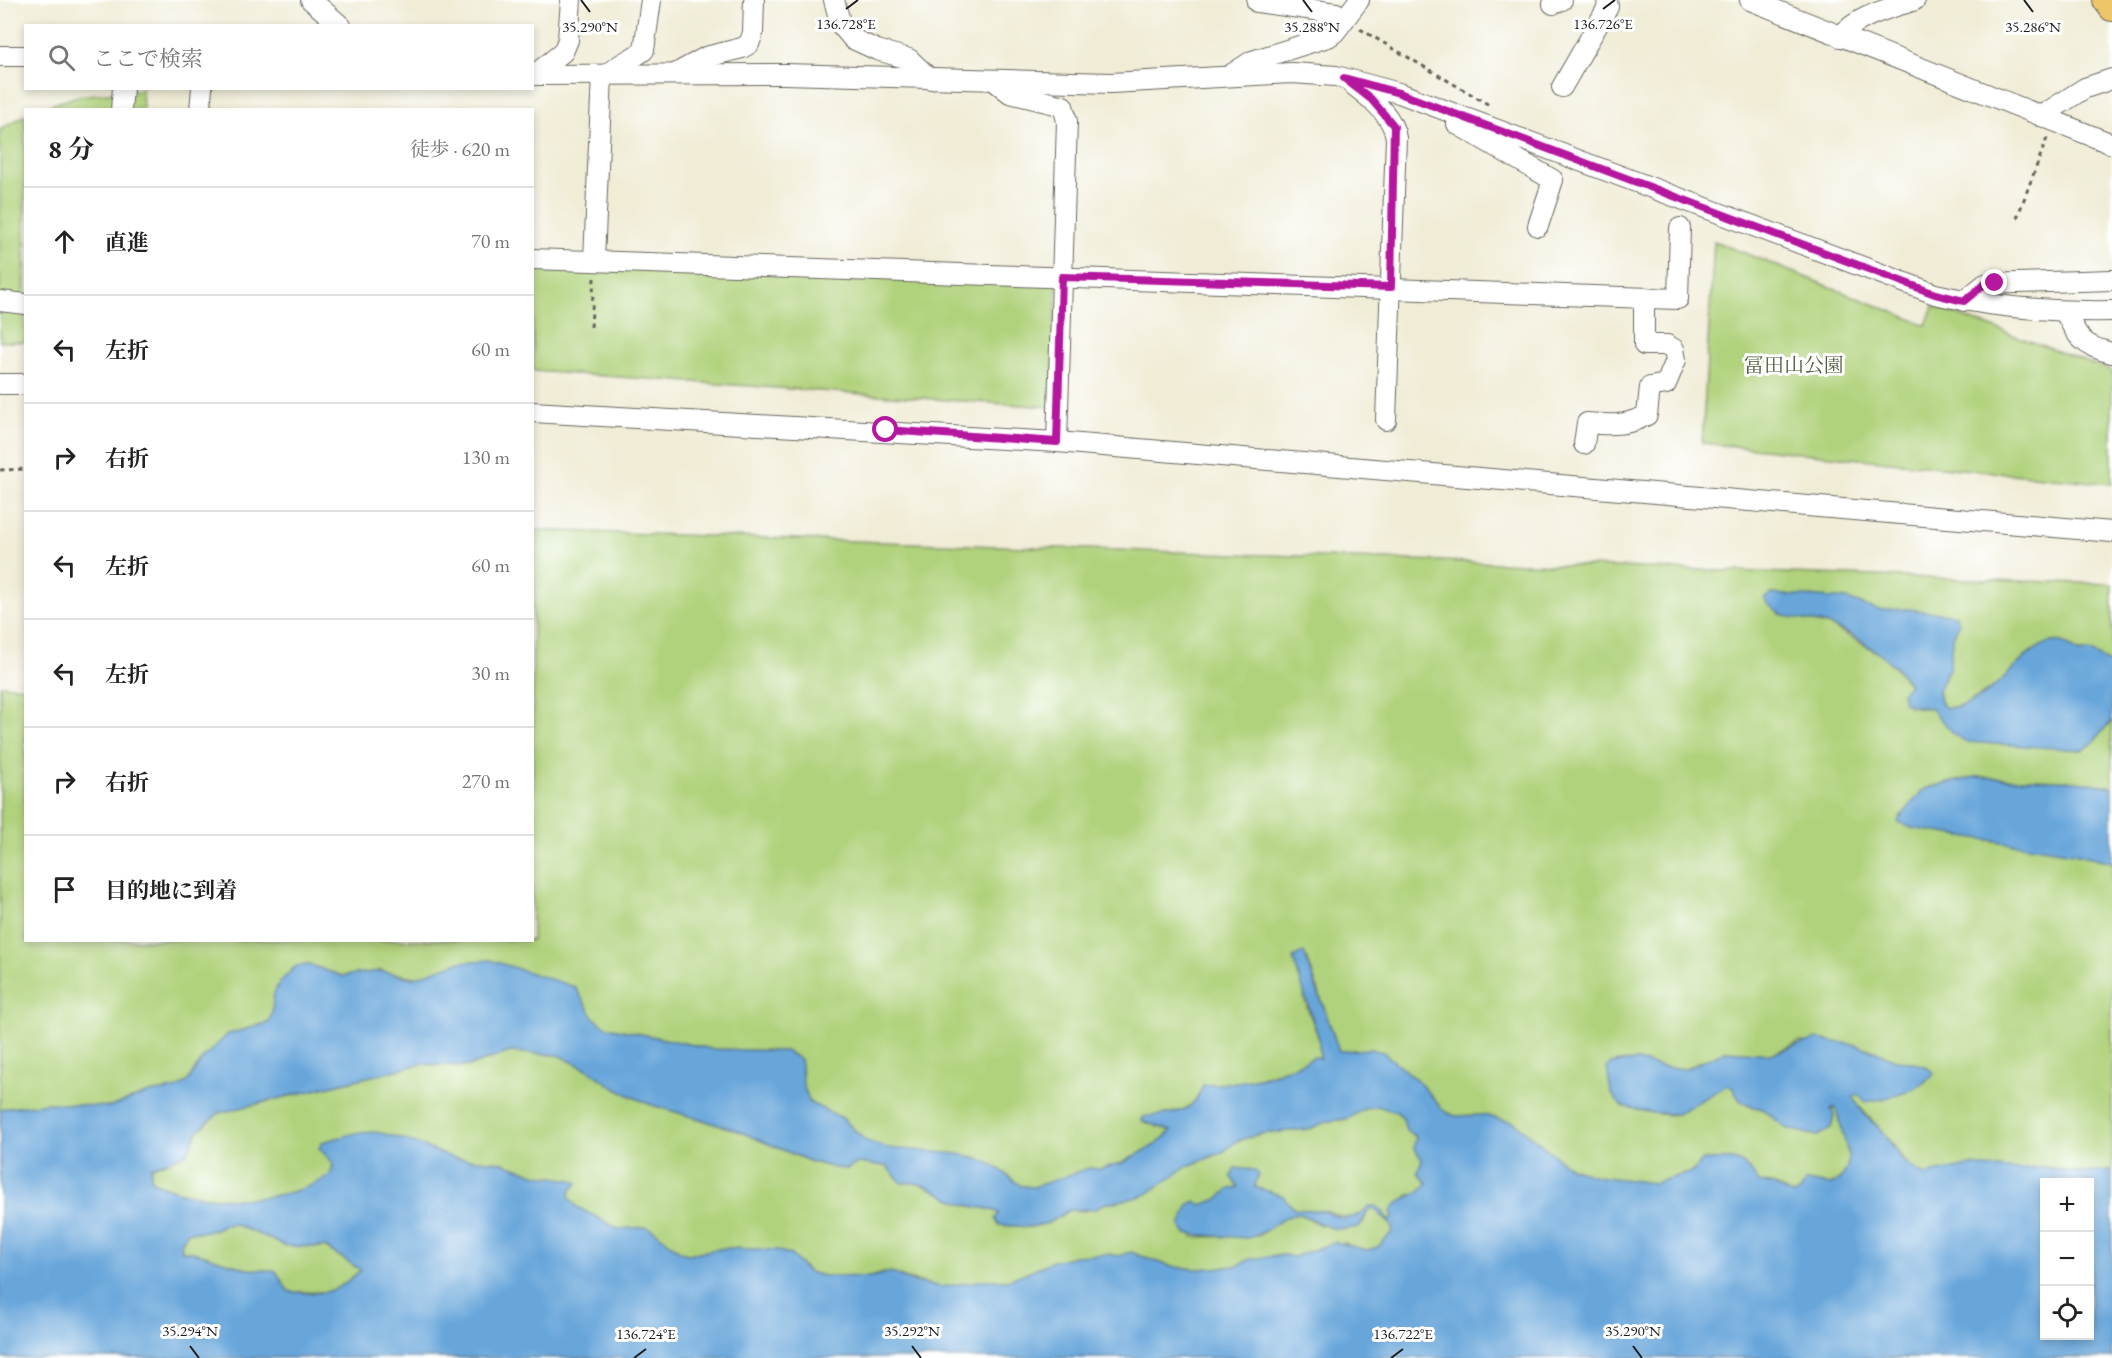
<!DOCTYPE html>
<html lang="ja">
<meta charset="utf-8">
<style>
body{margin:0;font-family:"EB Garamond","Noto Serif JP",serif;background:#f6f6f6;color:#222}
.controls{position:absolute;right:18px;bottom:18px;display:grid;overflow:hidden;border-radius:0px;box-shadow:0 3px 9px #0003}
.controls button{width:54px;height:54px;display:grid;place-items:center;padding:0;border:0;border-bottom:2px solid #e0e0e0;background:#fff;color:#222;font:30px sans-serif}
.stop{position:absolute;width:18px;height:18px;margin:-14px;border:4px solid #b5179e;border-radius:50%;background:#fff}
.stop.end{background:#b5179e;border-color:#fff;box-shadow:0 2px 6px #0008}
.list{margin:0;padding:0;list-style:none}
h2{display:flex;justify-content:space-between;align-items:center;height:78px;margin:0;padding:0 24px;font-size:26px}
h2 small{font-size:20px;font-weight:400;color:#767676}
.list li{display:grid;grid-template-columns:39px 1fr auto;gap:18px;align-items:center;box-sizing:border-box;height:108px;padding:0 24px;border-top:2px solid #e0e0e0}
.list b{display:block;font-size:22px;white-space:nowrap}
.list em{font-size:20px;font-style:normal;color:#767676}
.icon{flex:none;width:33px;height:33px;fill:none;stroke:currentColor;stroke-width:2;stroke-linecap:round;stroke-linejoin:round}
.map{position:relative;flex:none;width:2112px;height:1358px;overflow:hidden}
.search{position:absolute;background:#fff;box-shadow:0 3px 9px #0003;left:24px;top:24px;width:510px;height:66px;display:flex;align-items:center;gap:15px;box-sizing:border-box;padding:0 21px;border-radius:0px;color:#767676;font-size:22px}
.panel{position:absolute;background:#fff;box-shadow:0 3px 9px #0003;left:24px;top:108px;width:510px;height:834px;border-radius:0px}
.map>svg:first-child{display:block}
.green{fill:#b0d27b;stroke:#66774c;stroke-width:1.5}
.water{fill:#68a6da;stroke:#42617b;stroke-width:1.5;fill-rule:evenodd}
.lines{fill:none;stroke-linecap:round;stroke-linejoin:round}
.minor-casing{stroke:#66655d;stroke-width:22}
.major-casing{stroke:#66655d;stroke-width:28}
.path{stroke:#66655d;stroke-width:3;stroke-dasharray:4.5 4.5;stroke-linecap:butt}
.minor{stroke:#fff;stroke-width:20}
.major{stroke:#ecc669;stroke-width:26}
.route{stroke:#b5179e;stroke-width:8}
.ticks{fill:none;stroke:#1c1c1c;stroke-width:2}
.labels{text-anchor:middle;stroke-width:6;stroke-linejoin:round;paint-order:stroke}
.park-label{font-size:20px;fill:#505c3d;stroke:#fff}
.ticks-label{font-size:15px;text-anchor:middle;fill:#1c1c1c;stroke:#fff;stroke-width:6;stroke-linejoin:round;paint-order:stroke}
</style>
<div class="map">
<svg width="2112" height="1358" viewBox="0 0 2112 1358">
<rect width="100%" height="100%" fill="#fff"/>
<filter id="ink" filterUnits="userSpaceOnUse"><feTurbulence type="fractalNoise" baseFrequency=".0167" numOctaves="2"/><feDisplacementMap in="SourceGraphic" scale="12" xChannelSelector="R" yChannelSelector="G"/><feConvolveMatrix kernelMatrix="1 2 1 2 8 2 1 2 1" color-interpolation-filters="sRGB"/></filter>
<filter id="wash" filterUnits="userSpaceOnUse"><feTurbulence type="fractalNoise" baseFrequency=".008" numOctaves="4" result="noise"/><feDisplacementMap in="SourceGraphic" scale="24" xChannelSelector="R" yChannelSelector="G"/><feGaussianBlur stdDeviation="1.35" result="paint"/><feColorMatrix in="noise" values="0 0 0 0 0 0 0 0 0 0 0 0 0 0 0 0 0 1.4 0 .05"/><feComposite in="paint" operator="in"/></filter>
<g filter="url(#wash)">
<rect width="100%" height="100%" fill="#f0ecd6"/>
<g class="green">
<polygon points="142,89 143,109 36,110 78,96"/>
<polygon points="25,115 25,342 0,342 0,130"/>
<polygon points="1714,241 1926,325 1933,306 2112,371 2112,484 1702,443"/>
<polygon points="533,264 1057,282 1051,407 533,371"/>
<path d="M533 530 2112 584V665L2093 653 2079 652 2062 642 2030 652 2000 683 1964 705 1945 708 1940 702 1938 690 1950 666 1952 638 1956 631 1928 612 1878 610 1847 599 1772 594 1780 614 1831 626 1884 656 1909 684 1908 706 1931 709 2004 743 2082 750C2095 745 2101 730 2112 721V787L2077 781 1975 777 1930 787 1920 793 1913 806 1899 817 1911 828 2075 853 2112 862V1171L2083 1173 2043 1167 2020 1170 1969 1166 1924 1175C1901 1163 1900 1152 1885 1134 1874 1121 1862 1112 1853 1098L1858 1094 1883 1100 1925 1066 1891 1058 1867 1048 1800 1042 1771 1054 1725 1051 1686 1069 1662 1067 1637 1061 1615 1062 1636 1110 1667 1115 1677 1114 1727 1085 1732 1087 1739 1099 1747 1105 1763 1109 1786 1128 1817 1136 1834 1107C1841 1114 1840 1125 1843 1134 1849 1151 1856 1181 1829 1185 1821 1187 1814 1181 1806 1181L1800 1192 1793 1195 1774 1185 1759 1182C1741 1155 1733 1160 1703 1160L1692 1172 1654 1183 1596 1176 1570 1168 1515 1123 1483 1115 1455 1116 1444 1111 1416 1079 1383 1052 1339 1051 1307 957 1304 999 1319 1039 1320 1058 1314 1057C1274 1076 1248 1083 1203 1085 1191 1120 1170 1108 1142 1121L1171 1131 1157 1144 1122 1163 1100 1169H1089L1034 1187 1021 1186 995 1166 887 1148 866 1141 842 1118 810 1103 803 1085 800 1059 785 1051 712 1049 607 1027 594 1018 416 977 380 971 342 976 310 965 273 998V1012L268 1023 252 1026 202 1059 188 1081 176 1089 149 1093 110 1107 49 1103 0 1109V685L25 687 26 940H532Z"/>
<path d="M510 1052 558 1055 587 1069 618 1090 649 1104 736 1130 809 1161 835 1168 847 1169 858 1163 886 1166 902 1183C925 1179 942 1197 963 1204 975 1208 989 1207 999 1213L1000 1225 1031 1227 1048 1223 1069 1210 1085 1211 1103 1204 1135 1198 1188 1166 1223 1152 1236 1141 1259 1134 1309 1129 1329 1121 1347 1119 1363 1109 1377 1106 1397 1112 1403 1118 1406 1131 1416 1136 1422 1160 1418 1173 1427 1183 1418 1193 1408 1195 1389 1222 1382 1210 1370 1206C1348 1225 1346 1216 1324 1211 1315 1209 1304 1210 1294 1209L1282 1196 1255 1187 1254 1170 1235 1168 1233 1180 1239 1188 1230 1190 1216 1200 1188 1212 1193 1237 1258 1236 1284 1218 1298 1213 1320 1225 1363 1223 1368 1211 1375 1209 1392 1226V1232L1378 1247 1367 1250 1355 1249 1346 1243 1319 1247 1308 1254 1294 1258 1283 1255 1250 1259 1237 1266 1199 1269 1172 1267 1131 1252 1118 1256 1107 1254 1053 1261 1009 1280H985L941 1287 883 1273 871 1277 823 1276 808 1272 791 1255 777 1250 725 1248 688 1254 681 1252 655 1231 618 1229 577 1207 569 1197 570 1191 554 1177 537 1175 501 1162 454 1158 403 1139 330 1157 333 1163 331 1174C289 1206 195 1206 151 1180V1168L186 1154 199 1130 219 1113 421 1064 469 1066Z"/>
<polygon points="234,1224 286,1246 325,1247 361,1270 333,1292 288,1292 276,1271 247,1269 198,1253 182,1251 181,1243 188,1232 211,1231 223,1225"/>
</g>
<g class="water">
<path d="M1772 594 1847 599 1878 610 1908 609 1956 615 1959 624 1952 638 1950 666 1938 690 1940 702 1946 708C1993 711 2027 634 2062 642 2068 644 2073 650 2078 652 2083 653 2088 651 2092 653 2099 655 2105 662 2112 665V721C2101 730 2095 745 2082 750L1967 742 1956 736 1931 709 1904 703 1902 692 1909 684C1895 661 1856 635 1831 626 1808 618 1777 622 1764 598Z"/>
<path d="M1975 777 2077 781 2112 787V862L2074 853 1911 828 1898 822C1898 820 1920 793 1924 789Z"/>
<path d="M1304 952 1339 1051 1370 1049 1383 1052 1416 1079 1444 1111 1455 1116 1483 1115 1515 1123 1570 1168 1596 1176 1654 1183 1692 1172 1703 1160C1734 1160 1741 1155 1759 1182L1774 1185 1793 1195 1800 1192 1806 1181 1831 1185C1856 1171 1848 1153 1842 1130 1839 1122 1841 1114 1834 1107L1831 1110 1834 1114 1831 1129 1817 1136 1786 1128 1763 1109 1747 1105 1739 1099 1732 1087 1727 1085 1677 1114 1653 1113 1622 1106 1616 1100 1611 1092 1607 1068 1610 1064 1637 1061 1662 1067 1686 1069 1725 1051 1771 1054 1816 1039 1857 1045 1891 1058 1925 1066 1934 1073C1919 1093 1887 1098 1865 1102L1858 1094 1853 1098 1865 1115 1884 1133 1902 1160 1924 1175 1969 1166 2020 1170 2043 1167 2083 1173 2112 1171V1358H0V1109L49 1103 110 1107 149 1093 176 1089 188 1081 202 1059 228 1034 268 1023C273 1013 272 1009 273 998 275 984 286 976 296 966L310 965 342 976 380 971 413 978 459 962 490 960 575 987 594 1018 607 1027 712 1049 785 1051 800 1059 803 1085 810 1103 842 1118 866 1141 888 1148 959 1154 978 1158 995 1166 1021 1186 1034 1187 1089 1168 1100 1169 1122 1163 1157 1144 1171 1131 1142 1121 1143 1117C1171 1112 1192 1118 1203 1085 1248 1083 1274 1077 1314 1057L1320 1058 1319 1039 1293 958ZM510 1052 558 1055 587 1069 618 1090 649 1104 736 1130 809 1161 835 1168 847 1169 858 1163 886 1166 902 1183C925 1179 942 1197 963 1204 974 1208 989 1207 999 1213L995 1219 1000 1225 1031 1227 1048 1223 1069 1210 1096 1209 1103 1204 1135 1198 1147 1194 1188 1166 1223 1152 1237 1141 1259 1134 1309 1129 1329 1121 1347 1119 1364 1109 1377 1106 1397 1112 1403 1118 1406 1131 1416 1136 1414 1147 1422 1160 1418 1173 1427 1183C1419 1198 1399 1195 1391 1212L1393 1217 1389 1222 1382 1210 1376 1206H1370L1357 1216 1343 1219 1324 1211 1294 1209 1283 1196 1255 1187 1258 1174 1254 1170 1235 1168 1231 1177 1239 1188 1230 1189 1216 1200 1201 1205 1195 1201 1189 1204 1180 1226 1186 1234 1248 1238C1267 1234 1279 1217 1298 1213 1327 1224 1324 1233 1359 1227L1368 1211 1375 1209 1392 1226V1232L1378 1247 1367 1250 1335 1242 1294 1257 1283 1255 1250 1259 1237 1266 1199 1269 1172 1267 1131 1252 1118 1256 1107 1254 1075 1256 1053 1261 1009 1280H985L941 1287 910 1281 891 1272 871 1277 823 1276 808 1272 791 1255 777 1250 725 1248 688 1254 681 1252 655 1231 646 1227 618 1229 577 1207 569 1197 570 1191 578 1183 573 1180 537 1175 501 1162 454 1158 403 1139 377 1132 356 1133 322 1142 319 1148 333 1163 331 1174C290 1206 193 1206 151 1180V1167L186 1154 199 1130 219 1113 421 1064 469 1066ZM2090 1182V1336H2044V1182ZM234 1224 286 1246 325 1247 361 1270C336 1294 322 1296 288 1291L276 1271 247 1269 198 1253 182 1251 181 1243 188 1232 211 1231 223 1225Z"/>
</g>
</g>
<g filter="url(#ink)">
<g class="lines">
<g class="minor-casing">
<g id="minor">
<polyline points="311,0 341,26"/>
<polyline points="834,0 841,25 853,39 877,50 909,59 930,79"/>
<polyline points="1750,0 2112,144"/>
<polyline points="1257,2 1336,13 1345,19"/>
<polyline points="1553,4 1562,0"/>
<path d="M1840 37C1858 15 1889 9 1915 0"/>
<polyline points="0,56 26,56"/>
<polyline points="677,73 706,57 742,48 749,44 753,33 754,0"/>
<polyline points="1232,74 1252,61 1328,37 1335,32 1359,0"/>
<path d="M532 75 785 74 1111 83 1292 73 1336 76 1399 93 1935 294C1994 308 2051 312 2112 311"/>
<polyline points="534,75 563,52 568,40 571,0"/>
<path d="M607 75C618 63 632 60 644 50L651 0"/>
<polyline points="996,82 1010,93 1063,106 1067,121 1057,442"/>
<path d="M1352 84C1370 98 1393 115 1396 138L1386 420"/>
<polyline points="1562,87 1608,7 1607,0"/>
<polyline points="121,110 123,88"/>
<polyline points="200,110 202,88"/>
<polyline points="2041,116 2085,88 2112,79"/>
<polyline points="1457,124 1553,180 1538,226"/>
<polyline points="532,259 1678,299 1680,228"/>
<polyline points="594,260 602,75"/>
<polyline points="0,301 26,304"/>
<polyline points="1964,301 1985,284 2112,280"/>
<path d="M2065 312C2078 338 2082 346 2112 353"/>
<polyline points="0,384 26,384"/>
<polyline points="532,412 1057,442 2112,532"/>
<path d="M1584 444 1587 423C1609 425 1627 426 1647 415L1650 387 1666 384 1676 360 1674 349 1667 345H1644V298"/>
</g>
</g>
<g class="major-casing">
<polyline id="major" points="2106,0 2112,8"/>
</g>
<g class="path">
<polyline points="1360,29 1491,106"/>
<polyline points="2017,218 2047,138"/>
<polyline points="591,327 594,278"/>
<polyline points="0,470 26,469"/>
</g>
<use href="#minor" class="minor"/>
<use href="#major" class="major"/>
</g>
</g>
<g class="lines" filter="url(#ink)">
<polyline class="route" points="886,430 1057,442 1062,277 1391,287 1394,126 1371,99 1344,78 1399,93 1935,294 1964,301 1985,284 1995,283"/>
</g>
<path class="ticks" d="M581 0 590 12M1303 0 1312 12M2024 0 2033 12M846 9 858 0M1603 9 1615 0M190 1346 199 1358M912 1346 921 1358M1633 1346 1642 1358M634 1358 646 1349M1391 1358 1403 1349"/>
<g class="labels">
<g class="park-label">
<text x="1794" y="372">冨田山公園</text>
</g>
</g>
<g class="ticks-label">
<text x="846" y="29">136.728°E</text>
<text x="1603" y="29">136.726°E</text>
<text x="590" y="32">35.290°N</text>
<text x="1312" y="32">35.288°N</text>
<text x="2033" y="32">35.286°N</text>
<text x="190" y="1336">35.294°N</text>
<text x="912" y="1336">35.292°N</text>
<text x="1633" y="1336">35.290°N</text>
<text x="646" y="1339">136.724°E</text>
<text x="1403" y="1339">136.722°E</text>
</g>
</svg>
<div class="controls">
<button>+</button>
<button>−</button>
<button><svg class="icon" aria-label="locate" viewBox="0 0 24 24"><circle cx="12" cy="12" r="6"/><path d="M12 2v4M12 18v4M2 12h4M18 12h4"/></svg></button>
</div>
<div class="stop" style="left:886px;top:430px"></div>
<div class="stop end" style="left:1995px;top:283px"></div>
<div class="search"><svg class="icon" aria-label="search" viewBox="0 0 24 24"><circle cx="10" cy="10" r="6"/><path d="M15 15l6 6"/></svg>ここで検索</div>
<section class="panel">
<h2>8 分<small>徒歩 · 620 m</small></h2>
<ul class="list">
<li><svg class="icon" aria-label="ahead" viewBox="0 0 24 24"><path d="M12 20V5M6 11l6-6 6 6"/></svg><div><b>直進</b></div><em>70 m</em></li>
<li><svg class="icon" aria-label="left" viewBox="0 0 24 24"><path d="M17 20v-9H6M10 6l-5 5 5 5"/></svg><div><b>左折</b></div><em>60 m</em></li>
<li><svg class="icon" aria-label="right" viewBox="0 0 24 24"><path d="M7 20v-9h11M14 6l5 5-5 5"/></svg><div><b>右折</b></div><em>130 m</em></li>
<li><svg class="icon" aria-label="left" viewBox="0 0 24 24"><path d="M17 20v-9H6M10 6l-5 5 5 5"/></svg><div><b>左折</b></div><em>60 m</em></li>
<li><svg class="icon" aria-label="left" viewBox="0 0 24 24"><path d="M17 20v-9H6M10 6l-5 5 5 5"/></svg><div><b>左折</b></div><em>30 m</em></li>
<li><svg class="icon" aria-label="right" viewBox="0 0 24 24"><path d="M7 20v-9h11M14 6l5 5-5 5"/></svg><div><b>右折</b></div><em>270 m</em></li>
<li><svg class="icon" aria-label="arrive" viewBox="0 0 24 24"><path d="M6 21V4h12l-3 4 3 4H6"/></svg><div><b>目的地に到着</b></div></li>
</ul>
</section>
</div>
